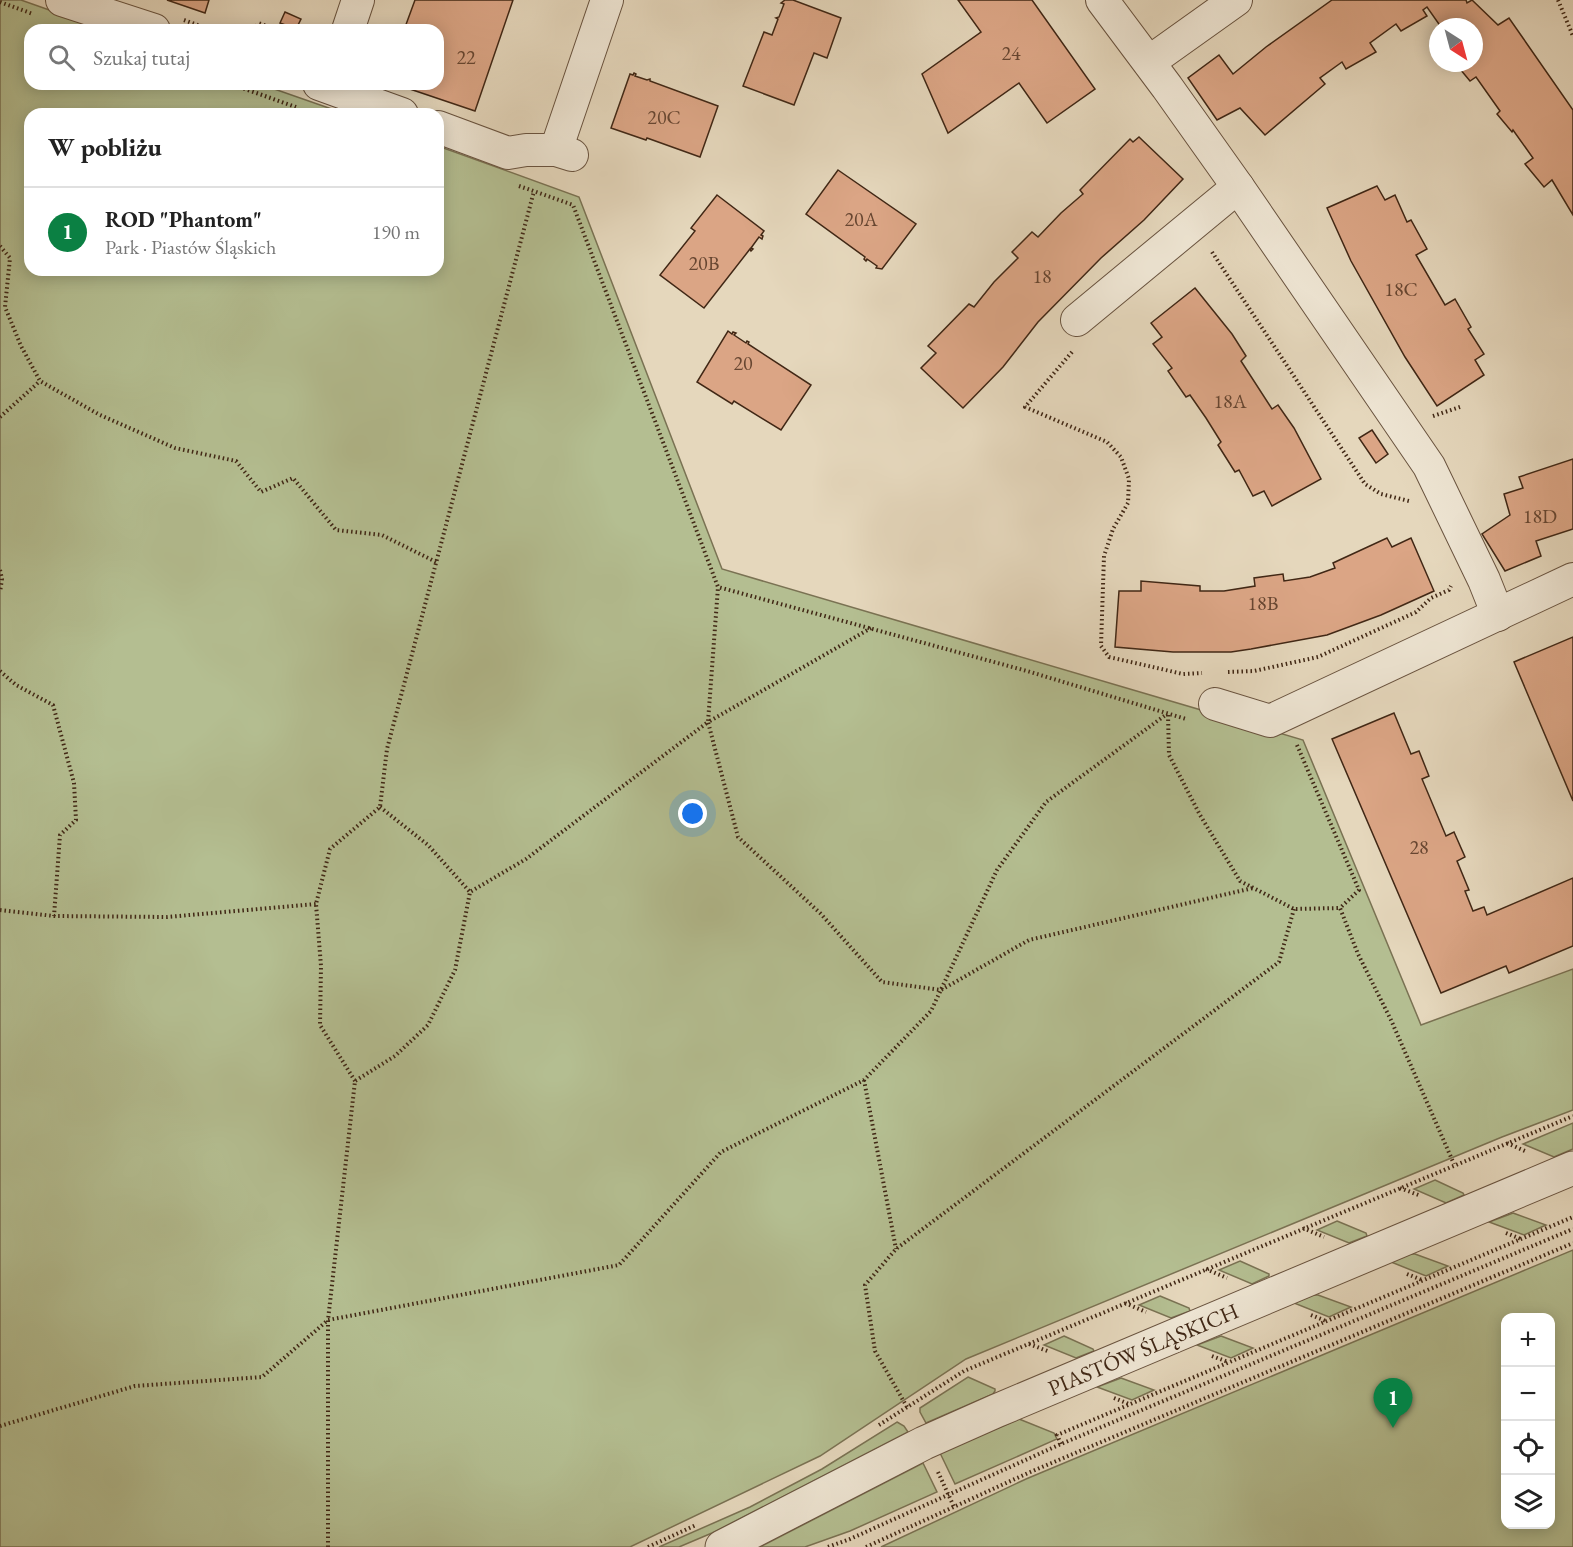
<!DOCTYPE html>
<html lang="pl">
<meta charset="utf-8">
<style>
body{margin:0;font-family:"EB Garamond",serif;background:#f2f2f2;color:#222}
.controls{position:absolute;right:18px;bottom:18px;display:grid;overflow:hidden;border-radius:12px;box-shadow:0 3px 15px #0003}
.controls button{width:54px;height:54px;display:grid;place-items:center;padding:0;border:0;border-bottom:2px solid #e0e0e0;background:#fff;color:#222;font:30px sans-serif}
.compass{position:absolute;left:1429px;top:18px;width:54px;height:54px;border-radius:50%;background:#fff;box-shadow:0 3px 15px #0003;rotate:144deg}
.you{position:absolute;left:693px;top:814px;width:21px;height:21px;margin:-15px;border:4px solid #fff;border-radius:50%;background:#1a73e8;box-shadow:0 0 0 9px #1a73e833}
.badge{display:grid;place-items:center;width:39px;height:39px;border-radius:50%;background:#0b8043;color:#fff;font-size:20px;font-weight:700}
.pin{position:absolute;translate:-50% -50px;filter:drop-shadow(0 2px 3px #0008)}
.pin::after{content:'';position:absolute;top:32px;width:21px;height:18px;background:inherit;clip-path:polygon(0 0,100% 0,50% 100%)}
.list{margin:0;padding:0;list-style:none}
h2{display:flex;justify-content:space-between;align-items:center;height:78px;margin:0;padding:0 24px;font-size:26px}
h2 small{font-size:20px;font-weight:400;color:#767676}
.list li{display:grid;grid-template-columns:39px 1fr auto;gap:18px;align-items:center;box-sizing:border-box;height:90px;padding:0 24px;border-top:2px solid #e0e0e0}
.list b{display:block;font-size:22px;white-space:nowrap}
.list p{margin:0;font-size:20px;white-space:nowrap;color:#767676}
.list em{font-size:20px;font-style:normal;color:#767676}
.icon{flex:none;width:33px;height:33px;fill:none;stroke:currentColor;stroke-width:2;stroke-linecap:round;stroke-linejoin:round}
.map{position:relative;flex:none;width:1573px;height:1547px;overflow:hidden}
.search{position:absolute;background:#fff;box-shadow:0 3px 15px #0003;left:24px;top:24px;width:420px;height:66px;display:flex;align-items:center;gap:15px;box-sizing:border-box;padding:0 21px;border-radius:18px;color:#767676;font-size:22px}
.panel{position:absolute;background:#fff;box-shadow:0 3px 15px #0003;left:24px;top:108px;width:420px;height:168px;border-radius:18px}
.map>svg:first-child{display:block}
.green{fill:#b4be91;stroke:#7a7253;stroke-width:1.5;fill-rule:evenodd}
.building{fill:#dba585;stroke:#402715;stroke-width:1.5}
.lines{fill:none;stroke-linecap:round;stroke-linejoin:round}
.minor-casing{stroke:#69533f;stroke-width:34}
.tertiary-casing{stroke:#69533f;stroke-width:35}
.path{stroke:#402715;stroke-width:4;stroke-dasharray:1.5 3;stroke-linecap:butt}
.minor{stroke:#eee5d3;stroke-width:32}
.tertiary{stroke:#eee5d3;stroke-width:33}
.labels{text-anchor:middle;stroke-width:4.5;stroke-linejoin:round;paint-order:stroke}
.number-label{font-size:20px;fill:#674631}
.street-label{font-size:22px;fill:#402715;stroke:#eee5d3}
</style>
<div class="map">
<svg width="1573" height="1547" viewBox="0 0 1573 1547">
<rect width="100%" height="100%" fill="#e5d7bc"/>
<filter id="stains"><feTurbulence type="fractalNoise" baseFrequency=".00333" numOctaves="4"/><feColorMatrix values="0 0 0 0 .2 0 0 0 0 .09 0 0 0 0 .02 0 0 0 .5 -.17"/></filter>
<radialGradient id="worn" r=".72"><stop offset=".6" stop-color="#630" stop-opacity="0"/><stop offset="1" stop-color="#630" stop-opacity=".3"/></radialGradient>
<g class="green">
<polygon points="0,0 21,0 106,30 30,30 30,84 260,84 346,114 30,114 30,270 438,270 438,146 579,197 722,569 1303,740 1421,1025 1573,969 1573,1110 1502,1137 966,1359 820,1456 630,1547 0,1547"/>
<polygon points="1573,1123 1573,1149 1554,1157 1523,1144"/>
<polygon points="1435,1180 1463,1193 1464,1195 1446,1203 1414,1189"/>
<polygon points="1513,1213 1546,1225 1524,1235 1489,1222"/>
<polygon points="1337,1221 1366,1233 1367,1236 1349,1243 1317,1230"/>
<path d="M1573 1250V1547H881L1026 1479ZM1506 1318H1550V1524H1506Z"/>
<polygon points="1410,1254 1415,1254 1448,1266 1426,1276 1391,1262"/>
<polygon points="1240,1261 1269,1274 1269,1276 1252,1284 1219,1270"/>
<polygon points="1313,1295 1318,1295 1351,1307 1329,1317 1294,1303"/>
<polygon points="1160,1296 1189,1308 1190,1311 1171,1318 1139,1305"/>
<polygon points="1064,1336 1093,1349 1094,1351 1076,1358 1044,1345"/>
<polygon points="1221,1336 1253,1348 1231,1358 1197,1345"/>
<polygon points="968,1377 995,1389 995,1391 993,1394 926,1423 920,1412 920,1408"/>
<polygon points="1121,1378 1154,1390 1132,1400 1097,1387"/>
<polygon points="1019,1419 1054,1433 1057,1439 955,1484 940,1453"/>
<polygon points="897,1422 904,1426 908,1432 712,1533 679,1547 659,1547 750,1507 822,1469"/>
<polygon points="923,1463 937,1492 850,1531 805,1547 760,1547"/>
</g>
<g class="building">
<polygon points="167,0 209,0 205,13"/>
<polygon points="415,0 513,0 475,111 395,84 438,84 438,30 404,30"/>
<polygon points="785,0 793,0 841,18 827,58 814,53 794,105 743,86 764,32 772,35 778,19 776,18 779,17 784,4 781,3"/>
<polygon points="958,0 1032,0 1095,89 1047,123 1019,83 948,133 922,74 981,32"/>
<polygon points="1332,0 1466,0 1467,3 1472,0 1498,25 1509,18 1573,110 1573,215 1552,180 1544,187 1525,164 1533,158 1513,130 1512,132 1497,114 1500,111 1476,77 1470,81 1455,63 1474,63 1474,27 1441,27 1427,7 1423,10 1427,16 1401,31 1396,24 1370,43 1376,52 1346,69 1342,62 1320,78 1325,84 1265,135 1240,108 1217,120 1188,78 1219,55 1233,74 1266,47"/>
<polygon points="285,12 301,19 296,29 280,23"/>
<polygon points="634,73 636,74 635,76 647,80 650,79 650,81 718,106 700,157 647,138 646,140 611,128 630,74 633,75"/>
<polygon points="1139,137 1183,179 1144,220 1101,258 1038,322 1003,367 963,408 921,368 936,353 928,346 969,304 974,307 994,282 1018,258 1012,252 1032,232 1038,237 1061,213 1083,194 1080,190 1130,139 1133,142"/>
<polygon points="838,170 916,224 882,269 876,268 877,266 867,259 866,261 864,259 865,257 806,214"/>
<polygon points="1377,186 1385,200 1395,195 1407,222 1411,220 1427,249 1416,255 1445,305 1455,299 1471,327 1468,329 1484,354 1475,360 1484,375 1437,406 1405,357 1351,261 1327,208"/>
<polygon points="717,195 764,231 761,235 763,236 762,239 759,237 751,248 753,249 751,251 750,249 704,308 660,275 695,231 691,228"/>
<polygon points="1195,288 1232,334 1246,356 1241,361 1272,409 1278,405 1294,428 1321,479 1272,506 1264,491 1253,496 1239,470 1235,472 1218,445 1221,442 1206,418 1190,395 1186,397 1168,371 1172,368 1153,344 1162,337 1151,323"/>
<polygon points="728,331 732,334 733,332 736,333 734,335 746,343 747,341 749,342 748,344 811,385 781,430 734,401 732,404 697,382"/>
<polygon points="1372,430 1388,454 1376,463 1359,438"/>
<polygon points="1573,459 1573,529 1536,541 1541,556 1505,571 1482,534 1510,515 1504,494 1523,488 1519,477"/>
<polygon points="1387,538 1392,547 1411,538 1434,591 1381,615 1327,635 1251,649 1231,652 1173,652 1115,647 1119,591 1141,591 1141,581 1200,586 1200,591 1224,591 1255,586 1254,578 1283,574 1284,581 1310,577 1335,568 1333,563"/>
<polygon points="1573,637 1573,801 1514,662"/>
<polygon points="1394,713 1411,754 1419,751 1429,776 1422,779 1446,836 1454,832 1465,857 1457,861 1469,890 1465,891 1473,911 1484,907 1487,915 1573,878 1573,946 1509,973 1506,966 1441,993 1332,739"/>
</g>
<g class="lines">
<g class="minor-casing">
<g id="minor">
<polyline points="62,0 154,30"/>
<polyline points="1102,0 1167,87 1238,187 1429,466 1484,580 1498,615"/>
<polyline points="348,30 358,0"/>
<polyline points="1149,62 1236,0"/>
<polyline points="319,84 402,114"/>
<polyline points="438,127 508,153 526,150 556,150 572,155"/>
<polyline points="556,150 607,0"/>
<polyline points="1077,320 1238,187"/>
<polyline points="1215,704 1270,721 1573,579"/>
</g>
</g>
<g class="tertiary-casing">
<polyline id="tertiary" points="722,1547 924,1443 996,1411 1573,1168"/>
</g>
<g class="path">
<polyline points="1558,0 1573,36"/>
<polyline points="0,2 33,14"/>
<polyline points="184,20 211,30"/>
<polyline points="255,30 258,23 279,30"/>
<polyline points="231,84 296,107"/>
<polyline points="519,186 573,205 718,587 1027,671 1186,719"/>
<polyline points="0,246 10,258 5,307 21,346 40,381 100,415 175,448 236,461 261,492 293,478 336,530 382,535 436,562"/>
<polyline points="1212,252 1365,484 1381,494 1409,501"/>
<polyline points="1072,352 1025,407 1107,442 1121,457 1129,479 1128,503 1113,529 1104,556 1101,646 1109,657 1183,674 1202,673"/>
<polyline points="1433,416 1460,407"/>
<polyline points="0,417 40,381"/>
<polyline points="0,570 2,579 0,592"/>
<polyline points="871,628 708,722 738,837 820,913 882,982 941,990 1029,940 1253,888"/>
<polyline points="0,671 16,685 53,705 74,783 76,820 60,835 54,916"/>
<polyline points="1228,672 1254,671 1318,657 1416,612 1431,598 1449,590 1451,586"/>
<polyline points="1168,715 1169,755 1200,815 1240,881 1294,909 1340,908"/>
<polyline points="1297,745 1359,890 1340,908 1358,954 1391,1020 1454,1164"/>
<polyline points="380,807 428,845 470,892"/>
<polyline points="0,910 54,916 167,917 316,904"/>
<polyline points="864,1080 896,1249"/>
<polyline points="355,1081 320,1025 321,966 316,904 330,849 380,807 387,749 534,191"/>
<polyline points="1507,1143 1525,1151"/>
<polyline points="1400,1188 1421,1196"/>
<polyline points="1303,1228 1324,1237"/>
<polyline points="1506,1233 1521,1239"/>
<polyline points="1206,1269 1227,1278"/>
<polyline points="1407,1274 1422,1280"/>
<polyline points="1125,1303 1146,1312"/>
<polyline points="1311,1315 1326,1321"/>
<polyline points="1029,1344 1050,1352"/>
<polyline points="1212,1356 1228,1362"/>
<polyline points="1114,1398 1129,1404"/>
<polyline points="907,1407 875,1351 865,1285 896,1249 1279,962 1294,909"/>
<polyline points="879,1425 964,1371 1573,1116"/>
<polyline points="0,1426 135,1386 262,1377 328,1320 619,1265 721,1152 864,1080 931,1011 997,870 1046,802 1167,714"/>
<polyline points="1061,1444 1057,1435 1573,1217"/>
<polyline points="938,1472 954,1507"/>
<polyline points="328,1547 328,1320 355,1081 395,1056 428,1025 455,970 470,892 526,859 708,722 718,587"/>
<polyline points="648,1547 696,1525"/>
<polyline points="828,1547 850,1539 1061,1444 1573,1229"/>
<polyline points="866,1547 1028,1473 1573,1243"/>
</g>
<use href="#minor" class="minor"/>
<use href="#tertiary" class="tertiary"/>
</g>
<g class="labels">
<g class="number-label">
<text x="1011" y="60">24</text>
<text x="466" y="64">22</text>
<text x="664" y="124">20C</text>
<text x="861" y="226">20A</text>
<text x="704" y="270">20B</text>
<text x="1042" y="283">18</text>
<text x="1401" y="296">18C</text>
<text x="743" y="370">20</text>
<text x="1230" y="408">18A</text>
<text x="1540" y="523">18D</text>
<text x="1263" y="610">18B</text>
<text x="1419" y="854">28</text>
</g>
<g class="street-label">
<text transform="translate(1143 1349) rotate(-23)" y="8">PIASTÓW ŚLĄSKICH</text>
</g>
</g>
<rect width="100%" height="100%" filter="url(#stains)"/>
<rect width="100%" height="100%" fill="url(#worn)"/>
</svg>
<div class="controls">
<button>+</button>
<button>−</button>
<button><svg class="icon" aria-label="locate" viewBox="0 0 24 24"><circle cx="12" cy="12" r="6"/><path d="M12 2v4M12 18v4M2 12h4M18 12h4"/></svg></button>
<button><svg class="icon" aria-label="layers" viewBox="0 0 24 24"><path d="M12 4l9 5-9 5-9-5zM3 14l9 5 9-5"/></svg></button>
</div>
<svg class="compass" viewBox="-18 -18 36 36"><path d="M0-13l5 13h-10z" fill="#e53935"/><path d="M0 13l5-13h-10z" fill="#767676"/></svg>
<div class="you"></div>
<div class="pin badge" style="left:1393px;top:1428px">1</div>
<div class="search"><svg class="icon" aria-label="search" viewBox="0 0 24 24"><circle cx="10" cy="10" r="6"/><path d="M15 15l6 6"/></svg>Szukaj tutaj</div>
<section class="panel">
<h2>W pobliżu<small></small></h2>
<ul class="list">
<li><span class="badge">1</span><div><b>ROD &quot;Phantom&quot;</b><p>Park · Piastów Śląskich</p></div><em>190 m</em></li>
</ul>
</section>
</div>
